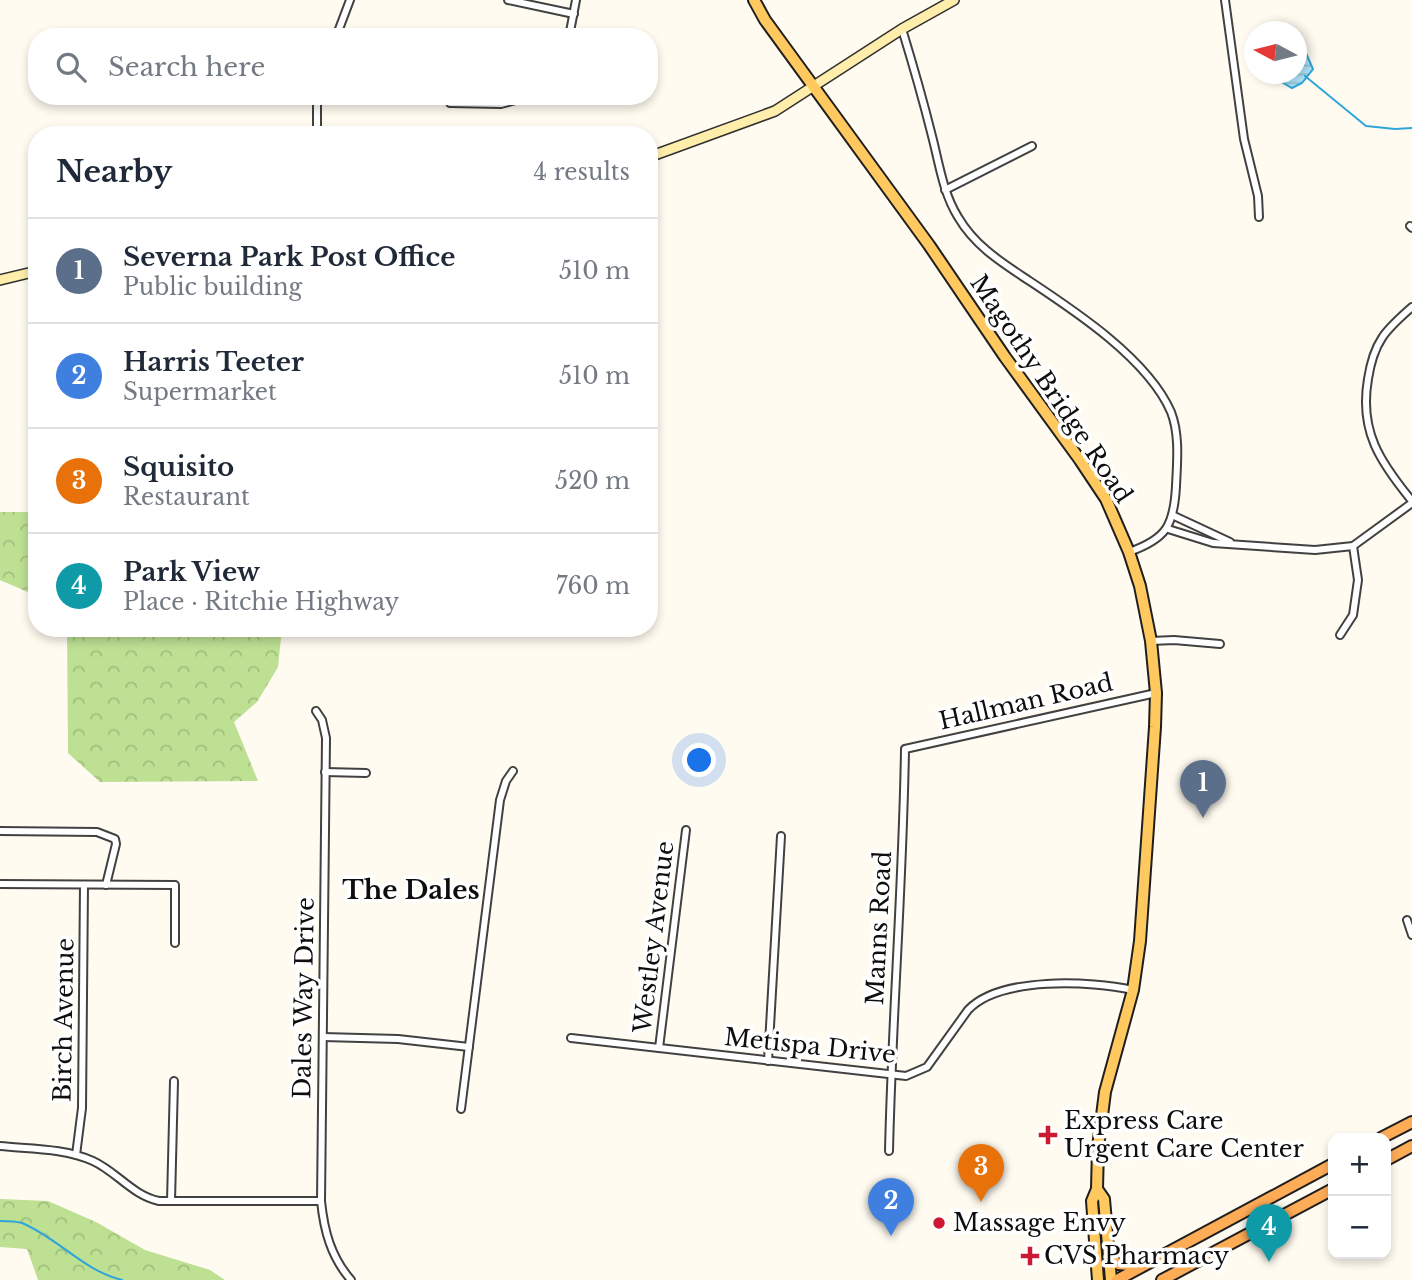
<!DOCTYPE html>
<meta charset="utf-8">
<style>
body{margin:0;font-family:"Libre Baskerville",serif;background:#f2f2f3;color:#1f2937}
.controls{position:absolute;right:21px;bottom:21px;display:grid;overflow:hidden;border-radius:14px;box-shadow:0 4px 10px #0003}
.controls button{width:63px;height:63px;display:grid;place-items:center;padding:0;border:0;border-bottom:2px solid #e0e1e3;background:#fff;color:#1f2937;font:35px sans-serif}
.compass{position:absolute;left:1244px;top:21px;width:63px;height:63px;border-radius:50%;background:#fff;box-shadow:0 4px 10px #0003;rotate:277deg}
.you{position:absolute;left:700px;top:761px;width:24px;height:24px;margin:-18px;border:5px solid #fff;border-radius:50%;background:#1a73e8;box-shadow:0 0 0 10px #1a73e833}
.badge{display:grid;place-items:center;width:46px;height:46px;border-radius:50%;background:#db2777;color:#fff;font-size:23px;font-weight:700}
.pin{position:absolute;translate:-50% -58px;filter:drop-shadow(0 2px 4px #0008)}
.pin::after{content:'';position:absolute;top:37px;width:24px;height:21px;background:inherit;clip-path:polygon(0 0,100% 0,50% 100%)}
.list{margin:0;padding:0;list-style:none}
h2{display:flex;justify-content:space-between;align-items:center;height:91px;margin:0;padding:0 28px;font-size:30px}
h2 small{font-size:23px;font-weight:400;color:#747a83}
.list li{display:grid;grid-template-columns:46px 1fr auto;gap:21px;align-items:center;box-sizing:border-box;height:105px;padding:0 28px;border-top:2px solid #e0e1e3}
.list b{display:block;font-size:26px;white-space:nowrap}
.list p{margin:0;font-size:23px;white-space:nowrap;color:#747a83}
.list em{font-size:23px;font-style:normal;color:#747a83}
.icon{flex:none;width:38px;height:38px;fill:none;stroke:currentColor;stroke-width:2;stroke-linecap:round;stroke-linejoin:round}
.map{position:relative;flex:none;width:1412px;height:1280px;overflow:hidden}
.search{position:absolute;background:#fff;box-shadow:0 4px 10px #0003;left:28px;top:28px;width:630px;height:77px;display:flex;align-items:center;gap:18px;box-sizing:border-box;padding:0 24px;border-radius:28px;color:#747a83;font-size:26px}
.panel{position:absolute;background:#fff;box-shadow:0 4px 10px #0003;left:28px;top:126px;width:630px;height:511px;border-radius:28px}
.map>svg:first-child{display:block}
.forest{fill:url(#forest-crowns)}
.water{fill:url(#water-rules);stroke:#2fa6da;stroke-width:2}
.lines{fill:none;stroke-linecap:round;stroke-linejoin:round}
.stream{stroke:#2fa6da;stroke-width:2}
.minor-casing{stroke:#414141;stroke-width:10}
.secondary-casing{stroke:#303030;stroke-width:12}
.primary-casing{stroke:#1f1f1f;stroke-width:14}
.trunk-casing{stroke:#1f1f1f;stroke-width:14}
.minor{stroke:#fff;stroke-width:6}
.secondary{stroke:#ffeeab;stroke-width:9}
.primary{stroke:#ffc960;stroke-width:10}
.trunk{stroke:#ffac57;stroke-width:10}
.poi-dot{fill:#cc1932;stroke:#fff;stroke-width:2.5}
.labels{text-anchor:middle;stroke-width:7;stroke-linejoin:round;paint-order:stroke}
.street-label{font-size:24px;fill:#0e0e0e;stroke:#fff}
.poi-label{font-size:24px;fill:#0e0e0e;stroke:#fff;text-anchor:start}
.neighbourhood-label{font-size:26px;font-weight:bold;fill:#0e0e0e;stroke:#fff}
</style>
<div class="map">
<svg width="1412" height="1280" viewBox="0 0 1412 1280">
<defs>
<pattern id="forest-crowns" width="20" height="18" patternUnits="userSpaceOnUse" patternTransform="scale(1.75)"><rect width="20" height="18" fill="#bde093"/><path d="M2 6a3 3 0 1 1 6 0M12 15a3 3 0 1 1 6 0" fill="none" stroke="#a1bf7e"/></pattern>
<pattern id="water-rules" width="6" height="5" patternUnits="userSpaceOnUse" patternTransform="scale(1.75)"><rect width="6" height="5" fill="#afe6fc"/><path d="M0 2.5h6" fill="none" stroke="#95c4d7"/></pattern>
</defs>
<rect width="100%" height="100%" fill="#fffbf0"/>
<g class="forest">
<polygon points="0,512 37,512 37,596 0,580"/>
<polygon points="67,628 282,628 278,667 257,702 234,722 258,781 100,782 68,753"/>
<polygon points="0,1199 48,1201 96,1222 145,1250 210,1270 225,1280 38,1280 27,1249 0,1247"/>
</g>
<polygon class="water" points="1297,41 1302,44 1313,69 1302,83 1292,88 1275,78 1273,74 1296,74"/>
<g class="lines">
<g class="stream">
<polyline points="1305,76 1366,126 1395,129 1412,128"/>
<path d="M0 1221C7 1221 15 1221 22 1223 58 1238 84 1271 122 1280"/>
</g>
<g class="minor-casing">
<g id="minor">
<polyline points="508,0 574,14"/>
<polyline points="1225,0 1244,139 1258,196 1259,217"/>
<path d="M902 29C913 65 923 100 932 136 939 163 943 193 958 217 975 246 1001 262 1028 280 1075 311 1148 359 1171 412 1180 435 1177 463 1176 486 1174 526 1166 539 1129 552"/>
<polyline points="336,37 350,0"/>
<polyline points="569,37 576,0"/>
<polyline points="450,103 501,104 530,96"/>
<polyline points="317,135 317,96"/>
<polyline points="945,190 1032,146"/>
<polyline points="1410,226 1412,228"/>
<path d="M1412 307C1402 316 1389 327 1382 338 1374 350 1370 366 1368 379 1359 431 1380 462 1412 501"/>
<polyline points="1172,515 1230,542"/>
<polyline points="1168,529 1213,543 1315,550 1353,546 1412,503"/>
<polyline points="1340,635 1353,615 1358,580 1353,546"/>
<polyline points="1151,641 1174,640 1220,644"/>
<path d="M316 711 322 720 326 738 321 1201C324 1231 331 1257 351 1280"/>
<polyline points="325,772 366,773"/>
<polyline points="0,831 97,832 115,839 116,844 106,885"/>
<polyline points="0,884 175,885 175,943"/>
<polyline points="1407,920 1412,935"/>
<polyline points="323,1037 398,1039 469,1047"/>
<path d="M571 1038 906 1076 927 1067 968 1010C1000 976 1091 981 1133 990"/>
<polyline points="659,1048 686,830"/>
<polyline points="768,1061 781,836"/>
<polyline points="461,1109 500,800 506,781 513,771"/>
<path d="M0 1146C30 1149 65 1148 93 1161 117 1172 132 1195 159 1201H321"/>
<path d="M889 1151C892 1017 903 883 905 749L1156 693"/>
<polyline points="76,1155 82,1108 84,885"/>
<polyline points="171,1201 174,1081"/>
</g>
</g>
<g class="secondary-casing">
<g id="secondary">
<polyline points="649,157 775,111 902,29 954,0"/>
<polyline points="0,280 37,271"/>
</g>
</g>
<g class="primary-casing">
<g id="primary">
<polyline points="754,0 765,20 929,245 1005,357 1080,460 1106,499 1129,552 1140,586 1151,641 1156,693 1155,727 1140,941 1133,990 1105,1092 1098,1147 1097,1189 1092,1201 1098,1280"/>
<polyline points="1097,1189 1104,1199 1111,1280"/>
</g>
</g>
<g class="trunk-casing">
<g id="trunk">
<polyline points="1381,1138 1412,1122"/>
<polyline points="1386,1160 1412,1146"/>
<polyline points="1108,1257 1118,1264 1140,1266"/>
<polyline points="1117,1280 1333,1164"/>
<polyline points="1162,1280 1333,1189"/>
</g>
</g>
<use href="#minor" class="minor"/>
<use href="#secondary" class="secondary"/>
<use href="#primary" class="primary"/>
<use href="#trunk" class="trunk"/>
</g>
<g class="poi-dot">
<path d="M1044.5 1124.5h7v7h7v7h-7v7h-7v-7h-7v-7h7z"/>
<circle cx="939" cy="1223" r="7"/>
<path d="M1026.5 1245.5h7v7h7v7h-7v7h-7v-7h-7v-7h7z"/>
</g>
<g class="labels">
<g class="street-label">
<text transform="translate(1051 389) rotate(56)" y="8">Magothy Bridge Road</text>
<text transform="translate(1026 702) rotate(-13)" y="8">Hallman Road</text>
<text transform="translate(879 928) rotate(-87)" y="8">Manns Road</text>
<text transform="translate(654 937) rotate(-83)" y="8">Westley Avenue</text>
<text transform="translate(304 998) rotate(-89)" y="8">Dales Way Drive</text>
<text transform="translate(64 1020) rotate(-89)" y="8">Birch Avenue</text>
<text transform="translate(810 1046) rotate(6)" y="8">Metispa Drive</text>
</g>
<g class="poi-label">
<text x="1064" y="1129">Express Care<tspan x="1064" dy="28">Urgent Care Center</tspan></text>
<text x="953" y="1231">Massage Envy</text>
<text x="1044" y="1264">CVS Pharmacy</text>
</g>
<g class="neighbourhood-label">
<text x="411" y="899">The Dales</text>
</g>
</g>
</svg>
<div class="controls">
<button>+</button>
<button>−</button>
</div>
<svg class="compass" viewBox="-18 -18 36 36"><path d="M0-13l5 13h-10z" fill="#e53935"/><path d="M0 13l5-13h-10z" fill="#747a83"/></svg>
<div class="you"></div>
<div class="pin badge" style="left:1203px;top:818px;background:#5c6f8a">1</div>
<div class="pin badge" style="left:891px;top:1236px;background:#3f7fe0">2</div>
<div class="pin badge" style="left:981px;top:1202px;background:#e8710a">3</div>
<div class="pin badge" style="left:1269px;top:1262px;background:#0f9aa8">4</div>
<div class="search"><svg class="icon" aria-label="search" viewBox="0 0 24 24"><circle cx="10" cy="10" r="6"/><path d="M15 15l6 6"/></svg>Search here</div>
<section class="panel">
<h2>Nearby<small>4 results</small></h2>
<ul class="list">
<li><span class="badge" style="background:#5c6f8a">1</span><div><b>Severna Park Post Office</b><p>Public building</p></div><em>510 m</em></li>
<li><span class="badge" style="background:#3f7fe0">2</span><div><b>Harris Teeter</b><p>Supermarket</p></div><em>510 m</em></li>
<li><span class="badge" style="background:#e8710a">3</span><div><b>Squisito</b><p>Restaurant</p></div><em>520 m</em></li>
<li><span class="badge" style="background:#0f9aa8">4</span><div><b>Park View</b><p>Place · Ritchie Highway</p></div><em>760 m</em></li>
</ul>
</section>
</div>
